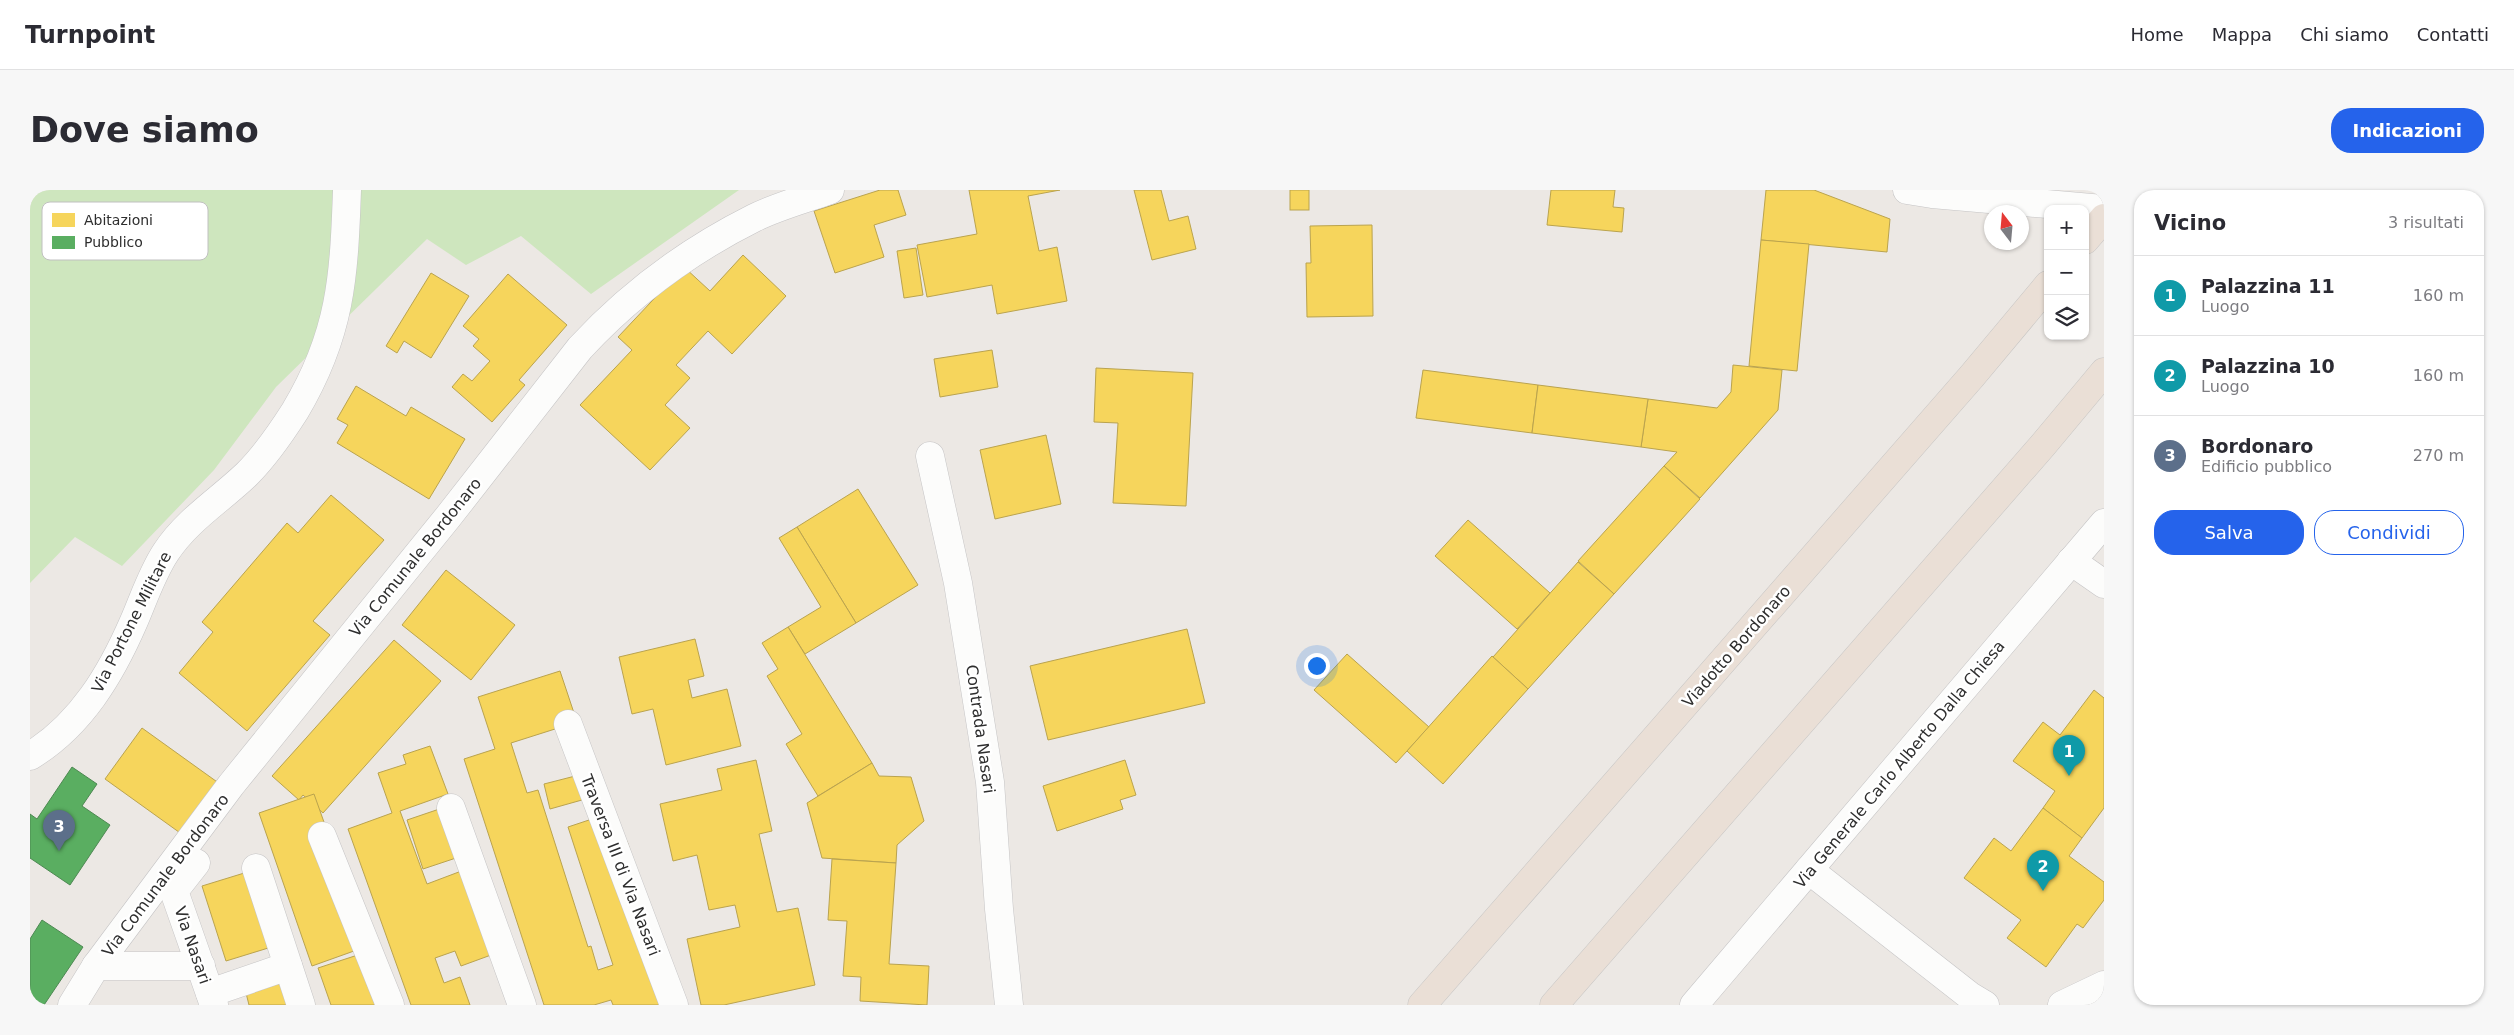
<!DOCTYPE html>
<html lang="it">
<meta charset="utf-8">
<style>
body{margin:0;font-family:"DejaVu Sans",sans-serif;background:#f7f7f7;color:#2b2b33}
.controls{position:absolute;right:15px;top:15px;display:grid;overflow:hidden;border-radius:10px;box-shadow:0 1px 4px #0004}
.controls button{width:45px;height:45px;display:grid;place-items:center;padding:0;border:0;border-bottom:1px solid #e1e1e2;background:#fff;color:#2b2b33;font:25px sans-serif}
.compass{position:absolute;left:1954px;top:15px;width:45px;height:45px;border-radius:50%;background:#fff;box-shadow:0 1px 4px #0004;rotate:344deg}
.you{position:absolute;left:1286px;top:475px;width:18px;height:18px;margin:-12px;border:4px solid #fff;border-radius:50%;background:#1a73e8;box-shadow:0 0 0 8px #1a73e833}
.badge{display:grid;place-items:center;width:32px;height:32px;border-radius:50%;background:#2563eb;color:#fff;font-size:16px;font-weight:700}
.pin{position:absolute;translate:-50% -41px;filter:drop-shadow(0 1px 2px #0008)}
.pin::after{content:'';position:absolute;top:26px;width:18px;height:15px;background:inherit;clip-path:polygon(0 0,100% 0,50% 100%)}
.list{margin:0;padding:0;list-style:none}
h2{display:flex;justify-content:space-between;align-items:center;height:65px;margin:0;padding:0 20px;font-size:21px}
h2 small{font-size:16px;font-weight:400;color:#7c7c81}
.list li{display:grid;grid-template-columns:32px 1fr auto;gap:15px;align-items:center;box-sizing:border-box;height:80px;padding:0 20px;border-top:1px solid #e1e1e2}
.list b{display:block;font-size:19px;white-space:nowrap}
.list p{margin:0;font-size:16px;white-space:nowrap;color:#7c7c81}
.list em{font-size:16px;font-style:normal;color:#7c7c81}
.actions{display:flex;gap:10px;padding:15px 20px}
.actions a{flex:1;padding:11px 0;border:1px solid #2563eb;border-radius:20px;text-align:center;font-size:18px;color:#2563eb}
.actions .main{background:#2563eb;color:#fff}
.icon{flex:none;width:28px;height:28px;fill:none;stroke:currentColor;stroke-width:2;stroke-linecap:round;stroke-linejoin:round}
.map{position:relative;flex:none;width:2074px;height:815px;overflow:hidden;border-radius:20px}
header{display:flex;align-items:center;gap:30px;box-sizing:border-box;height:70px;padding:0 25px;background:#fff;border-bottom:1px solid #e1e1e2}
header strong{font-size:24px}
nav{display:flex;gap:28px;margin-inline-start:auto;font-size:18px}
.intro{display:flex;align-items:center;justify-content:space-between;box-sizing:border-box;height:120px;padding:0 30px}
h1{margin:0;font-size:35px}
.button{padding:12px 22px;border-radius:20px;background:#2563eb;color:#fff;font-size:18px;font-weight:700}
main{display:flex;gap:30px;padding:0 30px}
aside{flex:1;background:#fff;border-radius:20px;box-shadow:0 1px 4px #0004}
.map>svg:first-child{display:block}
.green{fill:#cee6be}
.homes{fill:#f6d55c;stroke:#baa34e}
.public{fill:#5aae61;stroke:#4d8852}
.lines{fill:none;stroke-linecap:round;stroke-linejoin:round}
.minor-casing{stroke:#c5c4c5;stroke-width:29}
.highway-casing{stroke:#c6c5c4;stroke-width:29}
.minor{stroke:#fcfcfb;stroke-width:28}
.highway{stroke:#eadfd6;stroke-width:28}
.labels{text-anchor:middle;stroke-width:5;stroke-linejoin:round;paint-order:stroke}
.street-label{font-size:16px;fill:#2e2e2e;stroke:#fff}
.key{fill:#fff;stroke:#c0c0c0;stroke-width:1}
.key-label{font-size:14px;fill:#2e2e2e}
</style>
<header>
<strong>Turnpoint</strong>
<nav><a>Home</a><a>Mappa</a><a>Chi siamo</a><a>Contatti</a></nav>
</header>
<div class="intro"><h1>Dove siamo</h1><a class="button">Indicazioni</a></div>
<main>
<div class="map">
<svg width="2074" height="815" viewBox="0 0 2074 815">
<rect width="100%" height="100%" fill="#ece8e4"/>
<polygon class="green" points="0,0 709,0 561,104 491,46 436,75 397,49 246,197 184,280 92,376 45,347 0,393"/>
<g class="homes">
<polygon points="850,0 868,0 876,25 844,35 854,67 805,83 784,21"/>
<polygon points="939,0 1030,0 998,6 1009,61 1027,57 1037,111 967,124 962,95 897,107 887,55 947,44"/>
<polygon points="1104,0 1131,0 1139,31 1158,26 1166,59 1122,70"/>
<rect x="1260" y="0" width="19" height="20"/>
<polygon points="1521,0 1585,0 1583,17 1594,18 1592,42 1517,35"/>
<polygon points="1736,0 1784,0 1860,29 1857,62 1731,50"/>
<polygon points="1342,35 1343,126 1277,127 1276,73 1281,73 1280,36"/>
<polygon points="1731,50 1779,54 1767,181 1719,176"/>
<polygon points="886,58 893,105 874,108 867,61"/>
<polygon points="713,65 756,106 702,164 678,141 646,175 660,188 635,215 660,238 620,280 550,215 602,160 588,147 654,77 680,101"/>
<polygon points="401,83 439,106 401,168 374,151 367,163 356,156"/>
<polygon points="478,84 537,135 489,190 495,195 462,232 422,197 433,184 442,191 460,171 443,156 449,149 433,136"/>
<polygon points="962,160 968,197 910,207 904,169"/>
<polygon points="1703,175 1752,180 1748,220 1670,308 1634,276 1647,262 1611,257 1618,209 1687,218 1701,202"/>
<polygon points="1066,178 1163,183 1156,316 1083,313 1088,233 1064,232"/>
<polygon points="1393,180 1508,195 1502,243 1386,228"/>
<polygon points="1508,195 1618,209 1611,257 1502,243"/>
<polygon points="326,196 376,226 381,217 435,249 399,309 307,253 318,235 307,229"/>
<polygon points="1016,245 1031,314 965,329 950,260"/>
<polygon points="1634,276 1670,309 1584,404 1548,371"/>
<polygon points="828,299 888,395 826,433 767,337"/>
<polygon points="301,305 354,350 283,431 300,445 217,541 149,483 183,442 172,432 257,333 268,343"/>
<polygon points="1438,330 1520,403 1487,439 1405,366"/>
<polygon points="767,337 826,433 775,464 758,437 791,417 749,348"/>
<polygon points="1548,372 1584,404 1498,499 1463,467"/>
<polygon points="416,380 485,435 441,490 372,435"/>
<polygon points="758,437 842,573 788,606 756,554 772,544 737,486 748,479 732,453"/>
<polygon points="1157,439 1175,513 1018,550 1000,476"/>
<polygon points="665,449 674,486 658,490 662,508 697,499 711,556 636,575 623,519 602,524 589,467"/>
<polygon points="364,450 411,491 293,623 273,605 269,610 242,586"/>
<polygon points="1317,464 1399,537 1366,573 1284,500"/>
<polygon points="1462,466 1498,499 1413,594 1377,561"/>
<polygon points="530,481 547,532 481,553 497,603 508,600 558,757 561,756 568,780 583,775 538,637 577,624 587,655 597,651 649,812 639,815 583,815 581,810 564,815 514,815 434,569 465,559 448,507"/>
<polygon points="2064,500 2074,508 2074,618 2052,648 2013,618 2025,601 1983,571 2013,532 2030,545"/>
<polygon points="112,538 190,594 153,645 75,589"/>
<polygon points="400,556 418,604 370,621 397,694 442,677 472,761 431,776 425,761 405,768 414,793 430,787 440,815 381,815 318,639 362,623 348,583 376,574 373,565"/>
<polygon points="726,570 742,641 729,644 747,722 768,718 785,795 694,815 671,815 657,749 710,737 705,715 679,720 667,665 643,671 630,614 692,600 687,579"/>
<polygon points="1095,570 1106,605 1090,610 1093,619 1027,641 1013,596"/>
<polygon points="842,573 849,586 881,587 894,631 867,655 866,673 792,668 777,613"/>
<polygon points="553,584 559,608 520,619 514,594"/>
<polygon points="284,604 338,756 282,776 229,623"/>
<polygon points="427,613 444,662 393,679 377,630"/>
<polygon points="2013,618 2052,648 2039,666 2074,692 2074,710 2053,738 2047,734 2016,777 1977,748 1991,730 1934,688 1964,648 1981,661"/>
<polygon points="802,669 866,673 859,774 899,776 897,815 830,811 831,787 813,786 817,731 798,730"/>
<polygon points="224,680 248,755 196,771 172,696"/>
<polygon points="349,758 369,815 301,815 288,778"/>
<polygon points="261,789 269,815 219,815 216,803"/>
</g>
<g class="public">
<polygon points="42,577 67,594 52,616 80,635 40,695 0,668 0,624 7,629"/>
<polygon points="12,730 53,757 14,815 0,815 0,749"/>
</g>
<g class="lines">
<g class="minor-casing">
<g id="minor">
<polyline points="1877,0 1902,4 2074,19"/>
<polyline points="900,266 928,393 960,592 969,719 979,815"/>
<polyline points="2041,371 2074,394"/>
<polyline points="538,534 644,815"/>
<path d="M0 566C51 535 81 484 104 431 114 408 122 383 136 362 157 330 190 310 217 284 236 265 251 243 265 221 311 144 314 87 317 0"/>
<polyline points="421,618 492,815"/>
<polyline points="292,646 360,815"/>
<polyline points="166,673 144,701 184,815"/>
<polyline points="226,678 271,815"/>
<polyline points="1779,680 1940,806 1955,815"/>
<polyline points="66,776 171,776"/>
<polyline points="180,803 258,776"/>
<path d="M42 815 66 776 201 595 418 327 550 158C599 105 658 61 724 28 748 16 775 9 800 0"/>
<polyline points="1664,815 2074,333"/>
<polyline points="2032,815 2074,795"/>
</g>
</g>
<g class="highway-casing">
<g id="highway">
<polyline points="2055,50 2074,28"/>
<polyline points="1392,815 1942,186 2018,95"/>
<polyline points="1524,815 2013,255 2074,182"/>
</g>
</g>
<use href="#minor" class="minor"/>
<use href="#highway" class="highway"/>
</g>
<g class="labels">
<g class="street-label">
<text transform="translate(385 367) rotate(-51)" y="6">Via Comunale Bordonaro</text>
<text transform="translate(101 432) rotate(-63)" y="6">Via Portone Militare</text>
<text transform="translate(1706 456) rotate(-49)" y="6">Viadotto Bordonaro</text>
<text transform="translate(951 539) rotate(82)" y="6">Contrada Nasari</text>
<text transform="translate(1869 574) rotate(-50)" y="6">Via Generale Carlo Alberto Dalla Chiesa</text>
<text transform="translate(591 675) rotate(69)" y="6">Traversa III di Via Nasari</text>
<text transform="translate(135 685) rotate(-53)" y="6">Via Comunale Bordonaro</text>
<text transform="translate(163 755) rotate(71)" y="6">Via Nasari</text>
</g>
</g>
<rect x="12" y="12" width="166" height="58" rx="8" class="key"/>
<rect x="22" y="23" width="23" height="14" fill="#f6d55c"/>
<rect x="22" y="46" width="23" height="13" fill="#5aae61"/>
<g class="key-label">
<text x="54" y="35">Abitazioni</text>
<text x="54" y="57">Pubblico</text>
</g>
</svg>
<div class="controls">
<button>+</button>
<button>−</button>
<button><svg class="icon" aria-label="layers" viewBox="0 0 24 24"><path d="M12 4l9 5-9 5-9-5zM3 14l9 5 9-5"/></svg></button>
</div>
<svg class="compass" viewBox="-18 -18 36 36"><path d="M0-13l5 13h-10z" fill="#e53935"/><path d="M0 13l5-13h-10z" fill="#7c7c81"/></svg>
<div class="you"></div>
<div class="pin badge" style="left:2039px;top:586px;background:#0f9aa8">1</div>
<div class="pin badge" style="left:2013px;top:701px;background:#0f9aa8">2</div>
<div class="pin badge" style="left:29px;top:661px;background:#5c6f8a">3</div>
</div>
<aside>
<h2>Vicino<small>3 risultati</small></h2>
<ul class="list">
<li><span class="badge" style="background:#0f9aa8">1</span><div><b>Palazzina 11</b><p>Luogo</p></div><em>160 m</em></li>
<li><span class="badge" style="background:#0f9aa8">2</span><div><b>Palazzina 10</b><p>Luogo</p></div><em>160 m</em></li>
<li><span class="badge" style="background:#5c6f8a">3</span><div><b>Bordonaro</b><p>Edificio pubblico</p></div><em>270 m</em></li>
</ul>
<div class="actions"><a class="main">Salva</a><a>Condividi</a></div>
</aside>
</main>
